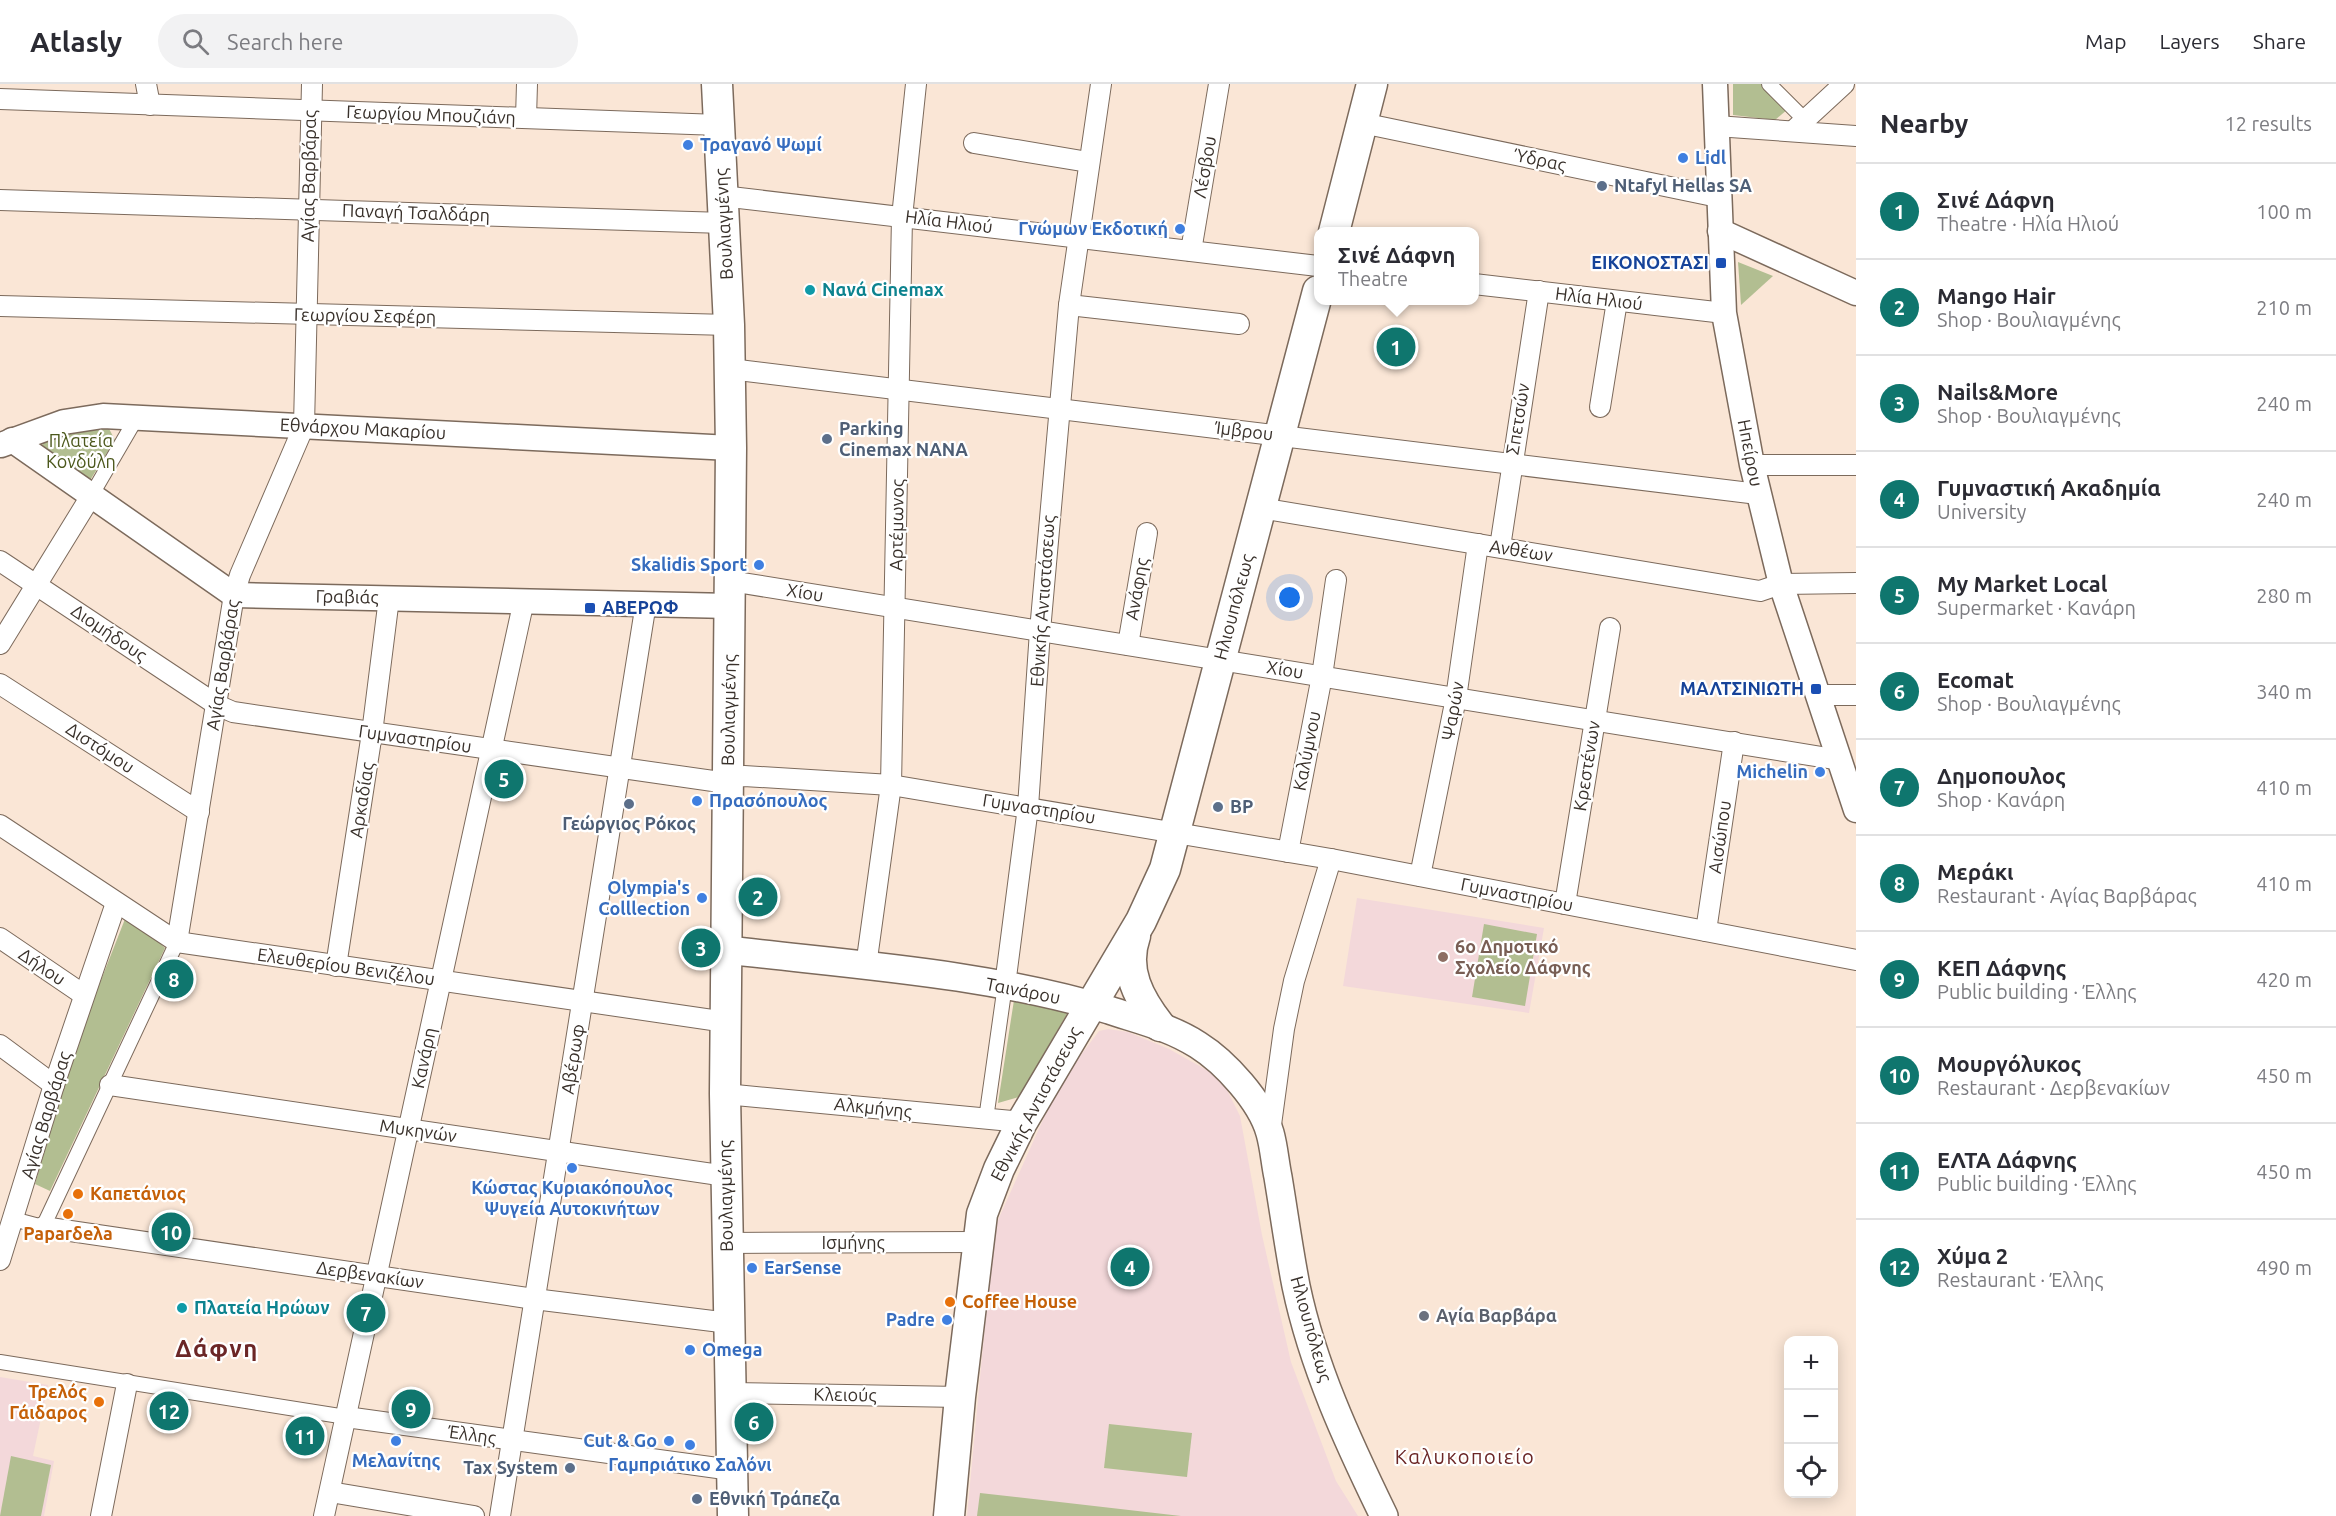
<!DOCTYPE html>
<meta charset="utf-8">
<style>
body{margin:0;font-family:Ubuntu,sans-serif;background:#f2f2f3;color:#2b2b33}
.controls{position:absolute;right:18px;bottom:18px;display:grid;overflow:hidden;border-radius:12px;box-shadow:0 3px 15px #0003}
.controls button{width:54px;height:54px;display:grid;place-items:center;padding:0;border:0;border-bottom:2px solid #e1e1e2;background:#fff;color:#2b2b33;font:30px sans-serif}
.you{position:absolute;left:1290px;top:514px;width:21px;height:21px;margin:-15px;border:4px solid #fff;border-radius:50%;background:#1a73e8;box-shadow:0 0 0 9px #1a73e833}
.badge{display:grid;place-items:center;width:39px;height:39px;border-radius:50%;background:#0f766e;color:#fff;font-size:20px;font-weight:700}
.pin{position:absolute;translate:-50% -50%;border:3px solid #fff;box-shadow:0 2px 6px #0006}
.popup{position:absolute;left:1314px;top:143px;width:165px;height:78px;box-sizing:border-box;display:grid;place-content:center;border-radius:12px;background:#fff;filter:drop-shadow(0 2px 4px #0005);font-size:20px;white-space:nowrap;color:#7c7c81}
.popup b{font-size:22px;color:#2b2b33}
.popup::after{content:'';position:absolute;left:50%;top:100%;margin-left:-12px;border:12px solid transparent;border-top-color:#fff}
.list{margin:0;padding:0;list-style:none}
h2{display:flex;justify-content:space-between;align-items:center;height:78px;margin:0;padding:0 24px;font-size:26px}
h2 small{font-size:20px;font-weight:400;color:#7c7c81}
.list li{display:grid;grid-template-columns:39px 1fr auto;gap:18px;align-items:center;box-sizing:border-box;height:96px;padding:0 24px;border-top:2px solid #e1e1e2}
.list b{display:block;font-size:22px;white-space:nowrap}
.list p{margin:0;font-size:20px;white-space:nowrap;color:#7c7c81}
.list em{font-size:20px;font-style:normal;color:#7c7c81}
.icon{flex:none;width:33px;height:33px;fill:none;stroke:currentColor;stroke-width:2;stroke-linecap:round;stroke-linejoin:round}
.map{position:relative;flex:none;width:1856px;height:1432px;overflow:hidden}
header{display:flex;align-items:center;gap:36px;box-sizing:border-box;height:84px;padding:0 30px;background:#fff;border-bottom:2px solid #e1e1e2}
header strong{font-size:28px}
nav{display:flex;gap:33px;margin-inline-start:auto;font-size:21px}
.search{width:420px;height:54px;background:#f2f2f3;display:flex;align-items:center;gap:15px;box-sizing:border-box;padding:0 21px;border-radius:33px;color:#7c7c81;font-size:22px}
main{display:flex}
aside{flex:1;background:#fff}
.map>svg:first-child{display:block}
.education{fill:#f3d8da}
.green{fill:#b2be91}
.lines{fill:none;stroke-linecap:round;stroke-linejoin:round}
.pedestrian-casing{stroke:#7c6a5c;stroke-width:16}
.minor-casing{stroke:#7c6a5c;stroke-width:22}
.tertiary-casing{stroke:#7c6a5c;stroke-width:27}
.secondary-casing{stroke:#7c6a5c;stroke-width:30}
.primary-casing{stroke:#7c6a5c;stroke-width:33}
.pedestrian{stroke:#fff;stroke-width:14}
.minor{stroke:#fff;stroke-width:20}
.tertiary{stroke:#fff;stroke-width:24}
.secondary{stroke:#fff;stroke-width:27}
.primary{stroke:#fff;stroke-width:30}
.shop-dot{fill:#3f7fe0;stroke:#fff;stroke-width:2}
.service-dot{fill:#5c6f8a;stroke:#fff;stroke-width:2}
.transit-dot{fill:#1a4fb4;stroke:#fff;stroke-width:2}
.culture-dot{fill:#0f9aa8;stroke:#fff;stroke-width:2}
.education-dot{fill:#8d6e63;stroke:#fff;stroke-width:2}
.food-dot{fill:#e8710a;stroke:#fff;stroke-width:2}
.worship-dot{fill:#6b7280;stroke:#fff;stroke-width:2}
.labels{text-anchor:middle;stroke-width:4.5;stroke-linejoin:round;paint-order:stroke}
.street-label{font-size:18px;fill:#39312b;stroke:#fff}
.shop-label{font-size:18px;font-weight:bold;fill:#366cbe;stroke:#fff;text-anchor:end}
.service-label{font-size:18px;font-weight:bold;fill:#4e5e75;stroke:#fff;text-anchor:start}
.transit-label{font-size:18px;font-weight:bold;fill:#164399;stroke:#fff;text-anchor:end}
.culture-label{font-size:18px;font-weight:bold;fill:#0d838f;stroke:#fff;text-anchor:start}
.park-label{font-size:18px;fill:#4c581c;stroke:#fff}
.education-label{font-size:18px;font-weight:bold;fill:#785e54;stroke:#fff;text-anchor:start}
.food-label{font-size:18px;font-weight:bold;fill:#c56008;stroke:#fff;text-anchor:start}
.worship-label{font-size:18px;font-weight:bold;fill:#5b616d;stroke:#fff;text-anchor:start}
.neighbourhood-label{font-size:20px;letter-spacing:1.5px;fill:#6b2626;stroke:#fff}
.district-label{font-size:24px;font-weight:bold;letter-spacing:1.5px;fill:#6b2626;stroke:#fff}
</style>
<header>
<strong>Atlasly</strong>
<div class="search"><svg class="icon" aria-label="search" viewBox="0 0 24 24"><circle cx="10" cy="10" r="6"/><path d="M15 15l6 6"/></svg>Search here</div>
<nav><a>Map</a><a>Layers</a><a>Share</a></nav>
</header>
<main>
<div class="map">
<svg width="1856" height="1432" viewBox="0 0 1856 1432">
<rect width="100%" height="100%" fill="#fae6d6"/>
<g class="education">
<polygon points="1357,814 1544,844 1529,929 1343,902"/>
<polygon points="1108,945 1128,948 1169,965 1221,994 1240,1032 1262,1151 1291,1278 1336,1397 1358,1432 967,1432 994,1145 1059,1000 1099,947"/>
<polygon points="0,1293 48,1301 33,1372 54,1377 44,1432 0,1432"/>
</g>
<g class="green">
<polygon points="1733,0 1763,0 1788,25 1775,36 1733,31"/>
<polygon points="1738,178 1773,192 1741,221"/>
<polygon points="107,341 115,356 89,398 42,362 44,356"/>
<polygon points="125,835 145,845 165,864 50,1107 35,1100 72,970"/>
<polygon points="1484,840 1537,850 1525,922 1472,913"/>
<polygon points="1014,916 1068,928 1019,1013 998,1019"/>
<polygon points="1109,1340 1192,1349 1187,1393 1104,1384"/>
<polygon points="11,1372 51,1381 41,1432 0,1432"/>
<polygon points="980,1409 1181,1432 977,1432"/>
</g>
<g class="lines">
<g class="pedestrian-casing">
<g id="pedestrian">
<polyline points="1769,0 1805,36"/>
<polyline points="91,412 137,333"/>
<polyline points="986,1035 1005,901"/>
<polyline points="13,1135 43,1143 177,858"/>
<polyline points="0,1278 346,1333"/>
</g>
</g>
<g class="minor-casing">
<g id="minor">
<polyline points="146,0 150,21"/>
<polyline points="0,15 719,41"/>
<polyline points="526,34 527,0"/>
<polyline points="1362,39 1718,113"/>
<polyline points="1716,42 1856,52"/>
<polyline points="1793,47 1844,0"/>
<polyline points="974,59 1088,78"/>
<polyline points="722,112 1318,182"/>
<polyline points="0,116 724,139"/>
<polyline points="1191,167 1219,0"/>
<polyline points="1474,200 1724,229"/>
<polyline points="1069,221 1239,240"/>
<polyline points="0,222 729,241"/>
<polyline points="730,285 1758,410"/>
<polyline points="1600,323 1617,217"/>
<polyline points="1752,381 1856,381"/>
<polyline points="1260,424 1760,507 1781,500 1856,499"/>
<polyline points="1500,463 1539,207"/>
<polyline points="0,477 217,621 233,628 713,697 744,692 891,701 1331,775 1856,876"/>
<polyline points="730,497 1840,676"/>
<polyline points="0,560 91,412"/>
<polyline points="1128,561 1147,449"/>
<polyline points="0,600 199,728"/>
<polyline points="1818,611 1856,611"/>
<polyline points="0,741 177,858 726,938"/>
<polyline points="1288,768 1322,592 1336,496"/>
<polyline points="1420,792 1456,614 1478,460"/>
<polyline points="1565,820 1610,544"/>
<polyline points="1706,847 1734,658"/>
<polyline points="0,854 84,911"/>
<polyline points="177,858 234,511 240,491 304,342 312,0"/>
<polyline points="336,882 372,649 389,514"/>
<polyline points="866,882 891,701 902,133 916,0"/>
<polyline points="1005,901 1028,723 1040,547 1069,221 1101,0"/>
<polyline points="0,961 54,1001"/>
<polyline points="110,1001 726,1092"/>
<polyline points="725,1010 1022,1038"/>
<polyline points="1270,1048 1284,945 1294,897 1331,775"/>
<polyline points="43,1143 534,1215 729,1239"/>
<polyline points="727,1159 978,1158"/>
<polyline points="0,1176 54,1001 116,819"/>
<polyline points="730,1309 960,1313"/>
<polyline points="346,1333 732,1386"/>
<polyline points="330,1408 474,1432"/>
<polyline points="101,1432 127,1300"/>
<polyline points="324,1432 524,516"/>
<polyline points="500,1432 646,519"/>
</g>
</g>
<g class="tertiary-casing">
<g id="tertiary">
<polyline points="1715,0 1724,229 1752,381 1781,500 1856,726"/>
<polyline points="1720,147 1856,209"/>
<polyline points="12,356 234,511 730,522"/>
<polyline points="1,361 64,338 103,332 731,364"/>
</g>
</g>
<g class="secondary-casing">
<path id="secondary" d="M727 866C854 881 986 889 1109 926 1139 936 1170 943 1198 961 1225 978 1261 1017 1270 1049 1274 1063 1275 1079 1278 1093 1284 1129 1289 1166 1296 1202 1313 1283 1348 1358 1384 1432"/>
</g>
<g class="primary-casing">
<g id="primary">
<polyline points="717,0 729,241 731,364 725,1010 733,1432"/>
<polyline points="1334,148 1372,0"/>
<path d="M1135 852C1123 886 1139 915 1160 942"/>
<polyline points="949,1432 960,1313 982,1130 999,1085 1022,1038 1141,837 1165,785 1318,207"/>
</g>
</g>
<use href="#pedestrian" class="pedestrian"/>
<use href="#minor" class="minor"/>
<use href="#tertiary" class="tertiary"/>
<use href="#secondary" class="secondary"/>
<use href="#primary" class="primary"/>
</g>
<g class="shop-dot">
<circle cx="688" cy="61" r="6"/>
<circle cx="1683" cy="74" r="6"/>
<circle cx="1180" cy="145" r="6"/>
<circle cx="759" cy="481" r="6"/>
<circle cx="1820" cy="688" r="6"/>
<circle cx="697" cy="717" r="6"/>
<circle cx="702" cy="814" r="6"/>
<circle cx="572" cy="1084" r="6"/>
<circle cx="752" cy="1184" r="6"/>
<circle cx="947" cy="1236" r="6"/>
<circle cx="690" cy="1266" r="6"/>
<circle cx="396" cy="1357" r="6"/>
<circle cx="669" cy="1357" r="6"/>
<circle cx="690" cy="1361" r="6"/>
</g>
<g class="service-dot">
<circle cx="1602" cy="102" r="6"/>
<circle cx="827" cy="355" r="6"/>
<circle cx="629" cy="720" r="6"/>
<circle cx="1218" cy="723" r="6"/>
<circle cx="570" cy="1384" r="6"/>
<circle cx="697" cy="1415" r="6"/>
</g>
<g class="transit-dot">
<rect x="1715" y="173" width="12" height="12" rx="3"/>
<rect x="584" y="518" width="12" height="12" rx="3"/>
<rect x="1810" y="599" width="12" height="12" rx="3"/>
</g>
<g class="culture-dot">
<circle cx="810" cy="206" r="6"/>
<circle cx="182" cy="1224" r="6"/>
</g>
<circle class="education-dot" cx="1443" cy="873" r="6"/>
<g class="food-dot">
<circle cx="78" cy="1110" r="6"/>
<circle cx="68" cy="1130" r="6"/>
<circle cx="950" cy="1218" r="6"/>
<circle cx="99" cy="1318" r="6"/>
</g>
<circle class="worship-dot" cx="1424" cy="1232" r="6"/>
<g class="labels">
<g class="street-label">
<text transform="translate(431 31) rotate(2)" y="6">Γεωργίου Μπουζιάνη</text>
<text transform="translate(1540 76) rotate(12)" y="6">Ύδρας</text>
<text transform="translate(1205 83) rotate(-80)" y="6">Λέσβου</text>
<text transform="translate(309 92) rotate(-89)" y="6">Αγίας Βαρβάρας</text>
<text transform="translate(416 129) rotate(2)" y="6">Παναγή Τσαλδάρη</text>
<text transform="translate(949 138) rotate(7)" y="6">Ηλία Ηλιού</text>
<text transform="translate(724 140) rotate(-93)" y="6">Βουλιαγμένης</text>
<text transform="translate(1599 215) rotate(7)" y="6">Ηλία Ηλιού</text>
<text transform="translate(365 232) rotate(1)" y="6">Γεωργίου Σεφέρη</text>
<text transform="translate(1518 335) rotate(-81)" y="6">Σπετσών</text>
<text transform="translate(363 345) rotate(3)" y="6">Εθνάρχου Μακαρίου</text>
<text transform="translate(1244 347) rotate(7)" y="6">Ίμβρου</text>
<text transform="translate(1750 369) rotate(79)" y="6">Ηπείρου</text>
<text transform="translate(897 441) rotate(-89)" y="6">Αρτέμωνος</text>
<text transform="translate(1521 467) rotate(9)" y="6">Ανθέων</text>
<text transform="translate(1137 505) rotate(-80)" y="6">Ανάφης</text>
<text transform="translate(805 509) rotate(9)" y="6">Χίου</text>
<text transform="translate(347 513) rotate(1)" y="6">Γραβιάς</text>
<text transform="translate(1043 517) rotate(-86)" y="6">Εθνικής Αντιστάσεως</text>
<text transform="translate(1234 523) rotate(-75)" y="6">Ηλιουπόλεως</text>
<text transform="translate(109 549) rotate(34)" y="6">Διομήδους</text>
<text transform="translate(223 581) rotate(-81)" y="6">Αγίας Βαρβάρας</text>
<text transform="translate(1285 586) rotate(9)" y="6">Χίου</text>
<text transform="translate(729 626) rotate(-89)" y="6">Βουλιαγμένης</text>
<text transform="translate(1453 627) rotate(-80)" y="6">Ψαρών</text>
<text transform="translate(415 655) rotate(8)" y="6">Γυμναστηρίου</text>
<text transform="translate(100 664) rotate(33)" y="6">Διστόμου</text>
<text transform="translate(1307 667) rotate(-79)" y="6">Καλύμνου</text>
<text transform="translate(1587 682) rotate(-81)" y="6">Κρεστένων</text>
<text transform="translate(362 716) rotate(-81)" y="6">Αρκαδίας</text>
<text transform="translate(1039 725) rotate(9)" y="6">Γυμναστηρίου</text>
<text transform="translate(1720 753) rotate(-82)" y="6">Αισώπου</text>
<text transform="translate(1517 811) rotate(11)" y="6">Γυμναστηρίου</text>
<text transform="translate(42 883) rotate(34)" y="6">Δήλου</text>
<text transform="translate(346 883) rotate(8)" y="6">Ελευθερίου Βενιζέλου</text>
<text transform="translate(1023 907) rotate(11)" y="6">Ταινάρου</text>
<text transform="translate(424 974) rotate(-78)" y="6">Κανάρη</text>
<text transform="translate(573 975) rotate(-81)" y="6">Αβέρωφ</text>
<text transform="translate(1036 1020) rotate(-62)" y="6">Εθνικής Αντιστάσεως</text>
<text transform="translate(873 1024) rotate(6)" y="6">Αλκμήνης</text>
<text transform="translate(46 1031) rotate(-73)" y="6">Αγίας Βαρβάρας</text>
<text transform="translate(418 1047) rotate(8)" y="6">Μυκηνών</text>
<text transform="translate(726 1112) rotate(-91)" y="6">Βουλιαγμένης</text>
<text x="853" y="1165">Ισμήνης</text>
<text transform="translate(370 1191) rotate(8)" y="6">Δερβενακίων</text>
<text transform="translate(1311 1245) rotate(74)" y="6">Ηλιουπόλεως</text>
<text transform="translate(845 1311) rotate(1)" y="6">Κλειούς</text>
<text transform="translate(472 1351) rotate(8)" y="6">Έλλης</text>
</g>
<g class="shop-label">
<text x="700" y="67" text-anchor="start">Τραγανό Ψωμί</text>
<text x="1695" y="80" text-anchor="start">Lidl</text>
<text x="1168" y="151">Γνώμων Εκδοτική</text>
<text x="747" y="487">Skalidis Sport</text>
<text x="1808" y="694">Michelin</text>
<text x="709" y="723" text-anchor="start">Πρασόπουλος</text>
<text x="690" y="810">Olympia's<tspan x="690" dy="21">Colllection</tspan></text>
<text x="572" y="1110" text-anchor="middle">Κώστας Κυριακόπουλος<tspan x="572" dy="21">Ψυγεία Αυτοκινήτων</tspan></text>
<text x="764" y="1190" text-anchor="start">EarSense</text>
<text x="935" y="1242">Padre</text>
<text x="702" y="1272" text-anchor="start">Omega</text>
<text x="657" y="1363">Cut &amp; Go</text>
<text x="396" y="1383" text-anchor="middle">Μελανίτης</text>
<text x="690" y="1387" text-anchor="middle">Γαμπριάτικο Σαλόνι</text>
</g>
<g class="service-label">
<text x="1614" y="108">Ntafyl Hellas SA</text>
<text x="839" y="351">Parking<tspan x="839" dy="21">Cinemax NANA</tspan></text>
<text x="1230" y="729">BP</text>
<text x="629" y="746" text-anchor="middle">Γεώργιος Ρόκος</text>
<text x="558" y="1390" text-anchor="end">Tax System</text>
<text x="709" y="1421">Εθνική Τράπεζα</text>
</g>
<g class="transit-label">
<text x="1709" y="185">ΕΙΚΟΝΟΣΤΑΣΙ</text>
<text x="602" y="530" text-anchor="start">ΑΒΕΡΩΦ</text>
<text x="1804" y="611">ΜΑΛΤΣΙΝΙΩΤΗ</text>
</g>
<g class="culture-label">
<text x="822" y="212">Νανά Cinemax</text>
<text x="194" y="1230">Πλατεία Ηρώων</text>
</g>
<g class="park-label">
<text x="81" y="363">Πλατεία<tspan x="81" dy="21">Κονδύλη</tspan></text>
</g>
<g class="education-label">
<text x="1455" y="869">6ο Δημοτικό<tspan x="1455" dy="21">Σχολείο Δάφνης</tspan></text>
</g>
<g class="food-label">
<text x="90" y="1116">Καπετάνιος</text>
<text x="68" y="1156" text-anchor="middle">Paparδeλa</text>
<text x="962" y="1224">Coffee House</text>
<text x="87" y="1314" text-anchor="end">Τρελός<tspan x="87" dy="21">Γάιδαρος</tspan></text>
</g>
<g class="worship-label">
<text x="1436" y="1238">Αγία Βαρβάρα</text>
</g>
<g class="neighbourhood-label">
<text x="1465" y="1380">Καλυκοποιείο</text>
</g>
<g class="district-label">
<text x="217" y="1273">Δάφνη</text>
</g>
</g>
</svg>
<div class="controls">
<button>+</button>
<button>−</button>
<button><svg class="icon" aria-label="locate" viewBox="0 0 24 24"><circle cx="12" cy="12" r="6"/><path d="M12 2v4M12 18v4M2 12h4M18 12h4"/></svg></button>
</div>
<div class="you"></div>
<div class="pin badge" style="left:1396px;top:263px">1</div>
<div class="popup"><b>Σινέ Δάφνη</b>Theatre</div>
<div class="pin badge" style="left:758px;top:813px">2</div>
<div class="pin badge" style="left:701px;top:864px">3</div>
<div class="pin badge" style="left:1130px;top:1183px">4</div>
<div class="pin badge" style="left:504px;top:695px">5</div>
<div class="pin badge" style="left:754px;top:1338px">6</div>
<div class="pin badge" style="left:366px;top:1229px">7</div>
<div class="pin badge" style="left:174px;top:895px">8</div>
<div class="pin badge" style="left:411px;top:1325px">9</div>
<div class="pin badge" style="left:171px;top:1148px">10</div>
<div class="pin badge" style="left:305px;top:1352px">11</div>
<div class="pin badge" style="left:169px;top:1327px">12</div>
</div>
<aside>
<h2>Nearby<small>12 results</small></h2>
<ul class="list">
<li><span class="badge">1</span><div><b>Σινέ Δάφνη</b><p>Theatre · Ηλία Ηλιού</p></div><em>100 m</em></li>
<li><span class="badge">2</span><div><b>Mango Hair</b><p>Shop · Βουλιαγμένης</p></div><em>210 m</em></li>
<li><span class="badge">3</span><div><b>Nails&amp;More</b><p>Shop · Βουλιαγμένης</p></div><em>240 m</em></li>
<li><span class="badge">4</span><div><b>Γυμναστική Ακαδημία</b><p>University</p></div><em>240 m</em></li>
<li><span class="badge">5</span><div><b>My Market Local</b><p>Supermarket · Κανάρη</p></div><em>280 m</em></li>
<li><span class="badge">6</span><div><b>Ecomat</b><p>Shop · Βουλιαγμένης</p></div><em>340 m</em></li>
<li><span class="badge">7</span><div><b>Δημοπουλος</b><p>Shop · Κανάρη</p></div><em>410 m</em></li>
<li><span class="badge">8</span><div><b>Μεράκι</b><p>Restaurant · Αγίας Βαρβάρας</p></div><em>410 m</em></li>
<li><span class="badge">9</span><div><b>ΚΕΠ Δάφνης</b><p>Public building · Έλλης</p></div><em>420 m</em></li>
<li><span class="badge">10</span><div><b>Μουργόλυκος</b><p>Restaurant · Δερβενακίων</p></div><em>450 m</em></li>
<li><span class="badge">11</span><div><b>ΕΛΤΑ Δάφνης</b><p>Public building · Έλλης</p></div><em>450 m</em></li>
<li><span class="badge">12</span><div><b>Χύμα 2</b><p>Restaurant · Έλλης</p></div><em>490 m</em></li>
</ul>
</aside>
</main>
